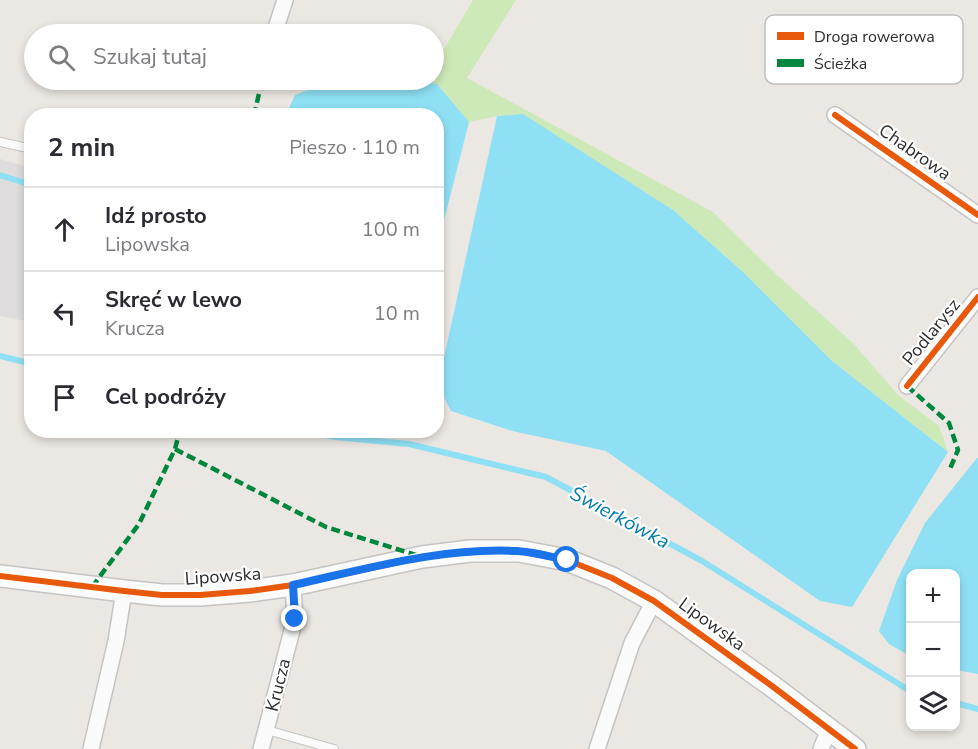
<!DOCTYPE html>
<html lang="pl">
<meta charset="utf-8">
<style>
body{margin:0;font-family:"Nunito Sans",sans-serif;background:#f2f2f3;color:#2b2b33}
.controls{position:absolute;right:18px;bottom:18px;display:grid;overflow:hidden;border-radius:12px;box-shadow:0 3px 9px #0003}
.controls button{width:54px;height:54px;display:grid;place-items:center;padding:0;border:0;border-bottom:2px solid #e1e1e2;background:#fff;color:#2b2b33;font:30px sans-serif}
.stop{position:absolute;width:18px;height:18px;margin:-14px;border:4px solid #1a73e8;border-radius:50%;background:#fff}
.stop.end{background:#1a73e8;border-color:#fff;box-shadow:0 2px 6px #0008}
.list{margin:0;padding:0;list-style:none}
h2{display:flex;justify-content:space-between;align-items:center;height:78px;margin:0;padding:0 24px;font-size:26px}
h2 small{font-size:20px;font-weight:400;color:#7c7c81}
.list li{display:grid;grid-template-columns:39px 1fr auto;gap:18px;align-items:center;box-sizing:border-box;height:84px;padding:0 24px;border-top:2px solid #e1e1e2}
.list b{display:block;font-size:22px;white-space:nowrap}
.list p{margin:0;font-size:20px;white-space:nowrap;color:#7c7c81}
.list em{font-size:20px;font-style:normal;color:#7c7c81}
.icon{flex:none;width:33px;height:33px;fill:none;stroke:currentColor;stroke-width:2;stroke-linecap:round;stroke-linejoin:round}
.map{position:relative;flex:none;width:978px;height:749px;overflow:hidden}
.search{position:absolute;background:#fff;box-shadow:0 3px 9px #0003;left:24px;top:24px;width:420px;height:66px;display:flex;align-items:center;gap:15px;box-sizing:border-box;padding:0 21px;border-radius:33px;color:#7c7c81;font-size:22px}
.panel{position:absolute;background:#fff;box-shadow:0 3px 9px #0003;left:24px;top:108px;width:420px;height:330px;border-radius:24px}
.map>svg:first-child{display:block}
.industrial{fill:#dfdcde}
.green{fill:#cee9b8}
.water{fill:#8fe0f4}
.lines{fill:none;stroke-linecap:round;stroke-linejoin:round}
.stream{stroke:#8fe0f4;stroke-width:6}
.lane-casing{stroke:#c4c4c4;stroke-width:10}
.street-casing{stroke:#c4c4c4;stroke-width:18}
.secondary-casing{stroke:#c4c4c4;stroke-width:24}
.lane{stroke:#fcfbfb;stroke-width:8}
.street{stroke:#fcfbfb;stroke-width:15}
.secondary{stroke:#fcfbfb;stroke-width:21}
.quiet{stroke:#00873e;stroke-width:4.5;stroke-dasharray:9 4.5;stroke-linecap:butt}
.cycleway-casing{stroke:#fff;stroke-width:10}
.cycleway{stroke:#e8590c;stroke-width:6}
.route{stroke:#1a73e8;stroke-width:8}
.labels{text-anchor:middle;stroke-width:4.5;stroke-linejoin:round;paint-order:stroke}
.street-label{font-size:18px;fill:#2d2d2d;stroke:#fff}
.water-label{font-size:20px;font-style:italic;fill:#007cad;stroke:#fff}
.key{fill:#fff;stroke:#c0c0c0;stroke-width:1.5}
.key-label{font-size:16px;fill:#2d2d2d}
</style>
<div class="map">
<svg width="978" height="749" viewBox="0 0 978 749">
<rect width="100%" height="100%" fill="#ebe7e2"/>
<polygon class="industrial" points="0,159 31,168 31,322 0,316"/>
<polygon class="green" points="473,0 516,0 467,78 713,212 778,276 853,343 898,395 939,426 948,452 832,361 743,272 673,210 523,115 497,116 469,122 437,84 414,80 434,80 434,61 437,61"/>
<g class="water">
<polygon points="335,80 414,80 437,84 469,122 437,248 436,116 286,115 295,95"/>
<polygon points="523,114 673,210 743,272 832,361 948,452 852,607 820,601 606,451 512,431 451,411 438,385 497,116"/>
<polygon points="977,458 978,458 978,674 956,670 956,574 910,574 910,656 889,644 879,631 897,580 925,523"/>
</g>
<g class="lines">
<g class="stream">
<polyline points="0,175 32,185"/>
<polyline points="0,356 32,364"/>
<polyline points="297,430 335,437 409,444 546,477 702,561 910,691"/>
<polyline points="956,703 978,709"/>
</g>
<g class="lane-casing">
<g id="lane">
<polyline points="0,142 32,149"/>
<polyline points="267,730 334,749"/>
</g>
</g>
<g class="street-casing">
<g id="street">
<polyline points="274,34 285,0"/>
<polyline points="835,115 978,215"/>
<polyline points="907,386 978,297"/>
<polyline points="91,749 116,641 124,591"/>
<polyline points="261,749 295,619 293,585"/>
<polyline points="597,749 632,643 654,601"/>
<polyline points="821,749 829,729"/>
</g>
</g>
<g class="secondary-casing">
<polyline id="secondary" points="0,576 124,591 162,595 200,595 250,591 293,585 422,557 470,551 519,551 567,560 612,578 654,601 772,686 855,749"/>
</g>
<use href="#lane" class="lane"/>
<use href="#street" class="street"/>
<use href="#secondary" class="secondary"/>
<g class="quiet">
<polyline points="254,116 262,80"/>
<polyline points="907,386 949,423 958,450 949,471"/>
<polyline points="175,449 326,527 419,556"/>
<polyline points="92,587 139,524 175,449 180,430"/>
</g>
<g class="cycleway-casing">
<g id="cycleway">
<polyline points="835,115 978,215"/>
<polyline points="907,386 978,297"/>
<polyline points="0,576 124,591 162,595 200,595 250,591 293,585 422,557 470,551 519,551 567,560 612,578 654,601 772,686 855,749"/>
</g>
</g>
<use href="#cycleway" class="cycleway"/>
</g>
<g class="lines">
<path class="route" d="M295 619 293 585C366 569 441 547 517 551 534 552 551 557 567 560"/>
</g>
<g class="labels">
<g class="street-label">
<text transform="translate(915 152) rotate(35)" y="6">Chabrowa</text>
<text transform="translate(931 332) rotate(-51)" y="6">Podlarysz</text>
<text transform="translate(223 576) rotate(-4)" y="6">Lipowska</text>
<text transform="translate(712 624) rotate(36)" y="6">Lipowska</text>
<text transform="translate(278 685) rotate(-76)" y="6">Krucza</text>
</g>
<g class="water-label">
<text transform="translate(620 517) rotate(28)" y="7">Świerkówka</text>
</g>
</g>
<rect x="765" y="15" width="198" height="69" rx="9" class="key"/>
<rect x="777" y="32" width="27" height="8" fill="#e8590c"/>
<rect x="777" y="59" width="27" height="8" fill="#00873e"/>
<g class="key-label">
<text x="814" y="42">Droga rowerowa</text>
<text x="814" y="69">Ścieżka</text>
</g>
</svg>
<div class="controls">
<button>+</button>
<button>−</button>
<button><svg class="icon" aria-label="layers" viewBox="0 0 24 24"><path d="M12 4l9 5-9 5-9-5zM3 14l9 5 9-5"/></svg></button>
</div>
<div class="stop" style="left:567px;top:560px"></div>
<div class="stop end" style="left:295px;top:619px"></div>
<div class="search"><svg class="icon" aria-label="search" viewBox="0 0 24 24"><circle cx="10" cy="10" r="6"/><path d="M15 15l6 6"/></svg>Szukaj tutaj</div>
<section class="panel">
<h2>2 min<small>Pieszo · 110 m</small></h2>
<ul class="list">
<li><svg class="icon" aria-label="ahead" viewBox="0 0 24 24"><path d="M12 20V5M6 11l6-6 6 6"/></svg><div><b>Idź prosto</b><p>Lipowska</p></div><em>100 m</em></li>
<li><svg class="icon" aria-label="left" viewBox="0 0 24 24"><path d="M17 20v-9H6M10 6l-5 5 5 5"/></svg><div><b>Skręć w lewo</b><p>Krucza</p></div><em>10 m</em></li>
<li><svg class="icon" aria-label="arrive" viewBox="0 0 24 24"><path d="M6 21V4h12l-3 4 3 4H6"/></svg><div><b>Cel podróży</b></div></li>
</ul>
</section>
</div>
